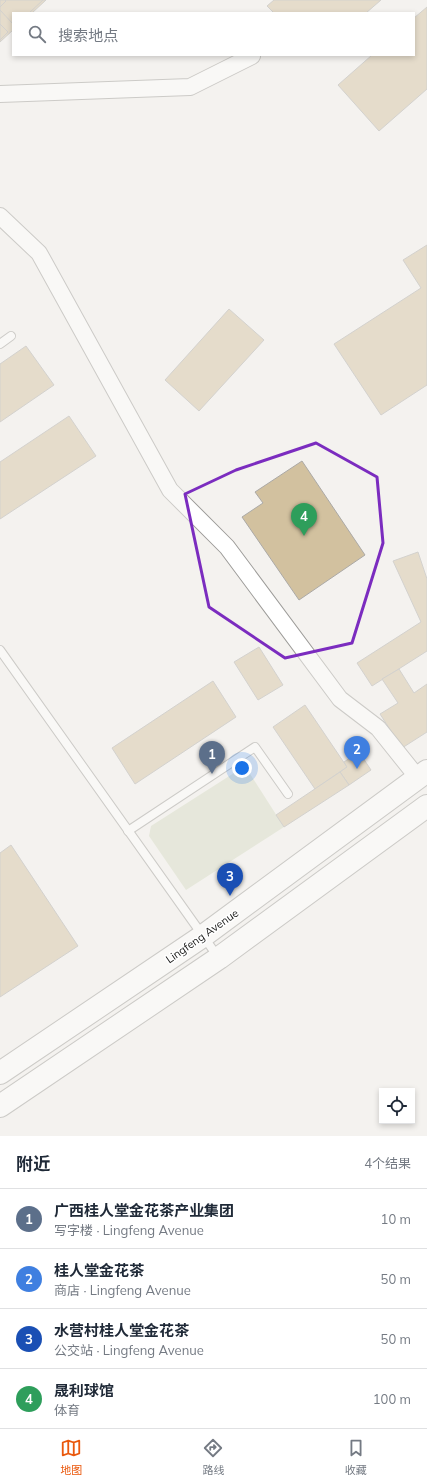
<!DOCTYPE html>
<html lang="zh">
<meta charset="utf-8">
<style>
body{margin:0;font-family:Mulish,"Noto Sans SC",sans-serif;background:#f2f2f3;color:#1f2937}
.controls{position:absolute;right:12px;bottom:12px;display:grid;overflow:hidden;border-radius:0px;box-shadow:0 2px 6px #0003}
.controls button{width:36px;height:36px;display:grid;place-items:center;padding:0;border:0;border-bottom:1px solid #e0e1e3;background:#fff;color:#1f2937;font:20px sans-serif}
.you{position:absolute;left:242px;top:768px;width:14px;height:14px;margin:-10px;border:3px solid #fff;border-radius:50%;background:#1a73e8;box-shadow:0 0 0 6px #1a73e833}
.badge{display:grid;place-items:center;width:26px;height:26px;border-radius:50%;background:#ea580c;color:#fff;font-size:13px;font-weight:700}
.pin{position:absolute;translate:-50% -33px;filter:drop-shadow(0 1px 2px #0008)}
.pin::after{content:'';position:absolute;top:21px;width:14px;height:12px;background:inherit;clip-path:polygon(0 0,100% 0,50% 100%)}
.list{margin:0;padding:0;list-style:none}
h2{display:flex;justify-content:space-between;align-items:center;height:52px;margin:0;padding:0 16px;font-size:17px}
h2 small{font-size:13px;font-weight:400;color:#747a83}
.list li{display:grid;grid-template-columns:26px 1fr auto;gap:12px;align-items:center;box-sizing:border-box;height:60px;padding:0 16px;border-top:1px solid #e0e1e3}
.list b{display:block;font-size:15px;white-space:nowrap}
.list p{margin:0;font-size:13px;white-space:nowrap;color:#747a83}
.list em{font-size:13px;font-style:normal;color:#747a83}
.icon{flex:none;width:22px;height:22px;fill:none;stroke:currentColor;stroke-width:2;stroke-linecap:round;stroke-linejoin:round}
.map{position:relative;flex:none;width:427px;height:1136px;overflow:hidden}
.search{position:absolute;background:#fff;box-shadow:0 2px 6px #0003;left:12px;right:12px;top:12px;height:44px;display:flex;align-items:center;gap:10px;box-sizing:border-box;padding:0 14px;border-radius:0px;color:#747a83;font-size:15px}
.sheet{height:292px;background:#fff}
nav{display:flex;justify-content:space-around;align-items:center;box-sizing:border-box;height:56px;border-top:1px solid #e0e1e3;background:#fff;font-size:11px;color:#747a83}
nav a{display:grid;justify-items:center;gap:2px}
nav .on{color:#ea580c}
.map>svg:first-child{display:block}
.green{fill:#d4dac3}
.building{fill:#d2c19f;stroke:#aba9a6}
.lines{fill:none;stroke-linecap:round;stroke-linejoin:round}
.lane-casing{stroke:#9c9b98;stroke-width:10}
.street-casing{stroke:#9c9b98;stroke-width:18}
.primary-casing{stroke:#9c9b98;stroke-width:24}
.lane{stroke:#fff;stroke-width:8}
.street{stroke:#fff;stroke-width:16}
.primary{stroke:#fff;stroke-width:22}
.marked{fill:none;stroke:#7b2cbf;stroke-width:3;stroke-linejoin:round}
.labels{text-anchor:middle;stroke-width:3;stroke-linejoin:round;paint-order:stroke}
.street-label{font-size:11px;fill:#151514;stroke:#fff}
</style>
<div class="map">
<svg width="427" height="1136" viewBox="0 0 427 1136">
<rect width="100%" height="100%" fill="#f4f2ef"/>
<polygon class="green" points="245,766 284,827 186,890 149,836 151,826"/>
<g class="building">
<polygon points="0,0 46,0 32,13 13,13 13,30 0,42"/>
<polygon points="5,0 43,0 29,13 13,13 13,24 0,10 0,7 6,1"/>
<polygon points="274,0 381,0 366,13 274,13 267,6"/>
<polygon points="427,7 427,89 379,131 338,85 372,55 414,55 414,18"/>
<polygon points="0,24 8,32 0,40"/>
<polygon points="427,245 427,385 381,415 334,344 421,288 403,260"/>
<polygon points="229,309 264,340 199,411 165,380"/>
<polygon points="26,346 54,385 0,422 0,364"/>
<polygon points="69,416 96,456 0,519 0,462"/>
<polygon points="302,461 365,555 299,600 242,517 263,503 255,492"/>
<polygon points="418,552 427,579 427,651 372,686 357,663 421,622 393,561"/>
<polygon points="259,647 283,685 258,700 234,662"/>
<polygon points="399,669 414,693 427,684 427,732 402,748 380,714 398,703 382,679"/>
<polygon points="213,681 236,717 135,784 112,748"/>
<polygon points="305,705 347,767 315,789 273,727"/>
<polygon points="359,752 371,770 349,785 340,772 347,767 344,762"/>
<polygon points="340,772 349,785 284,827 276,815"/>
<polygon points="11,845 78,946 0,997 0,853"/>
</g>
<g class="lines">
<g class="lane-casing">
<g id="lane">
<polyline points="0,344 11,336"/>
<polyline points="0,650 218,957"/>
<polyline points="128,831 255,747 288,794"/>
</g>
</g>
<g class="street-casing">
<g id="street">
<polyline points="0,94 190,87 252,56"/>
<polyline points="0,216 39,253 170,490 227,547 340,699 378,728 418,778"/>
</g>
</g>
<g class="primary-casing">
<g id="primary">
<polyline points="0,1073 203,936 427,771"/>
<polyline points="0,1106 219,958 427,806"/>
</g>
</g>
<use href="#lane" class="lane"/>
<use href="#street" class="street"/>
<use href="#primary" class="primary"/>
</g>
<path d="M0 0H427V1136H0ZM316 443 377 477 383 543 352 643 285 658 209 607 185 494 236 470Z" fill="#f4f2ef" fill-opacity=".55" fill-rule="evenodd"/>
<path class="marked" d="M316 443 377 477 383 543 352 643 285 658 209 607 185 494 236 470Z"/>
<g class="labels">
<g class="street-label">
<text transform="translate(202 936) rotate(-35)" y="4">Lingfeng Avenue</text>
</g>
</g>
</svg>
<div class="controls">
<button><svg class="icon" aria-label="locate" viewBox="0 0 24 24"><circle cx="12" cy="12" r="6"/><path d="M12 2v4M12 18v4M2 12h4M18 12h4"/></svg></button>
</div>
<div class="you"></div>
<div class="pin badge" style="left:212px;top:774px;background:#5c6f8a">1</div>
<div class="pin badge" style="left:357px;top:769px;background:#3f7fe0">2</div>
<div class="pin badge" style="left:230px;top:896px;background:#1a4fb4">3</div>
<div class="pin badge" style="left:304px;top:536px;background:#2e9e5b">4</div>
<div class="search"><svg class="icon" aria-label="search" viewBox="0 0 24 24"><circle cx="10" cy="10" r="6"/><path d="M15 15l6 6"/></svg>搜索地点</div>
</div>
<section class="sheet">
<h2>附近<small>4个结果</small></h2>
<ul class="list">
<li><span class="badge" style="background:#5c6f8a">1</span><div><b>广西桂人堂金花茶产业集团</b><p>写字楼 · Lingfeng Avenue</p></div><em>10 m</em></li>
<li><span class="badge" style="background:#3f7fe0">2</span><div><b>桂人堂金花茶</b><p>商店 · Lingfeng Avenue</p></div><em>50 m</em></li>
<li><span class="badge" style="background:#1a4fb4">3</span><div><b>水营村桂人堂金花茶</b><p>公交站 · Lingfeng Avenue</p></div><em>50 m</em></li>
<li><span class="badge" style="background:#2e9e5b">4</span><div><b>晟利球馆</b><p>体育</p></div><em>100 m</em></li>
</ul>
</section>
<nav>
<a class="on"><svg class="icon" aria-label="map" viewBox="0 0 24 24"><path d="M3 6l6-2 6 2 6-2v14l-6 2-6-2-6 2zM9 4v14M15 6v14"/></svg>地图</a>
<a><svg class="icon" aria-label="directions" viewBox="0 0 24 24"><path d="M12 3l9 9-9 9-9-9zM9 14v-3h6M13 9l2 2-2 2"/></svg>路线</a>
<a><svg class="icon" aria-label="saved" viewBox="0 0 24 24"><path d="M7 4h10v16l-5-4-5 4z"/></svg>收藏</a>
</nav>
